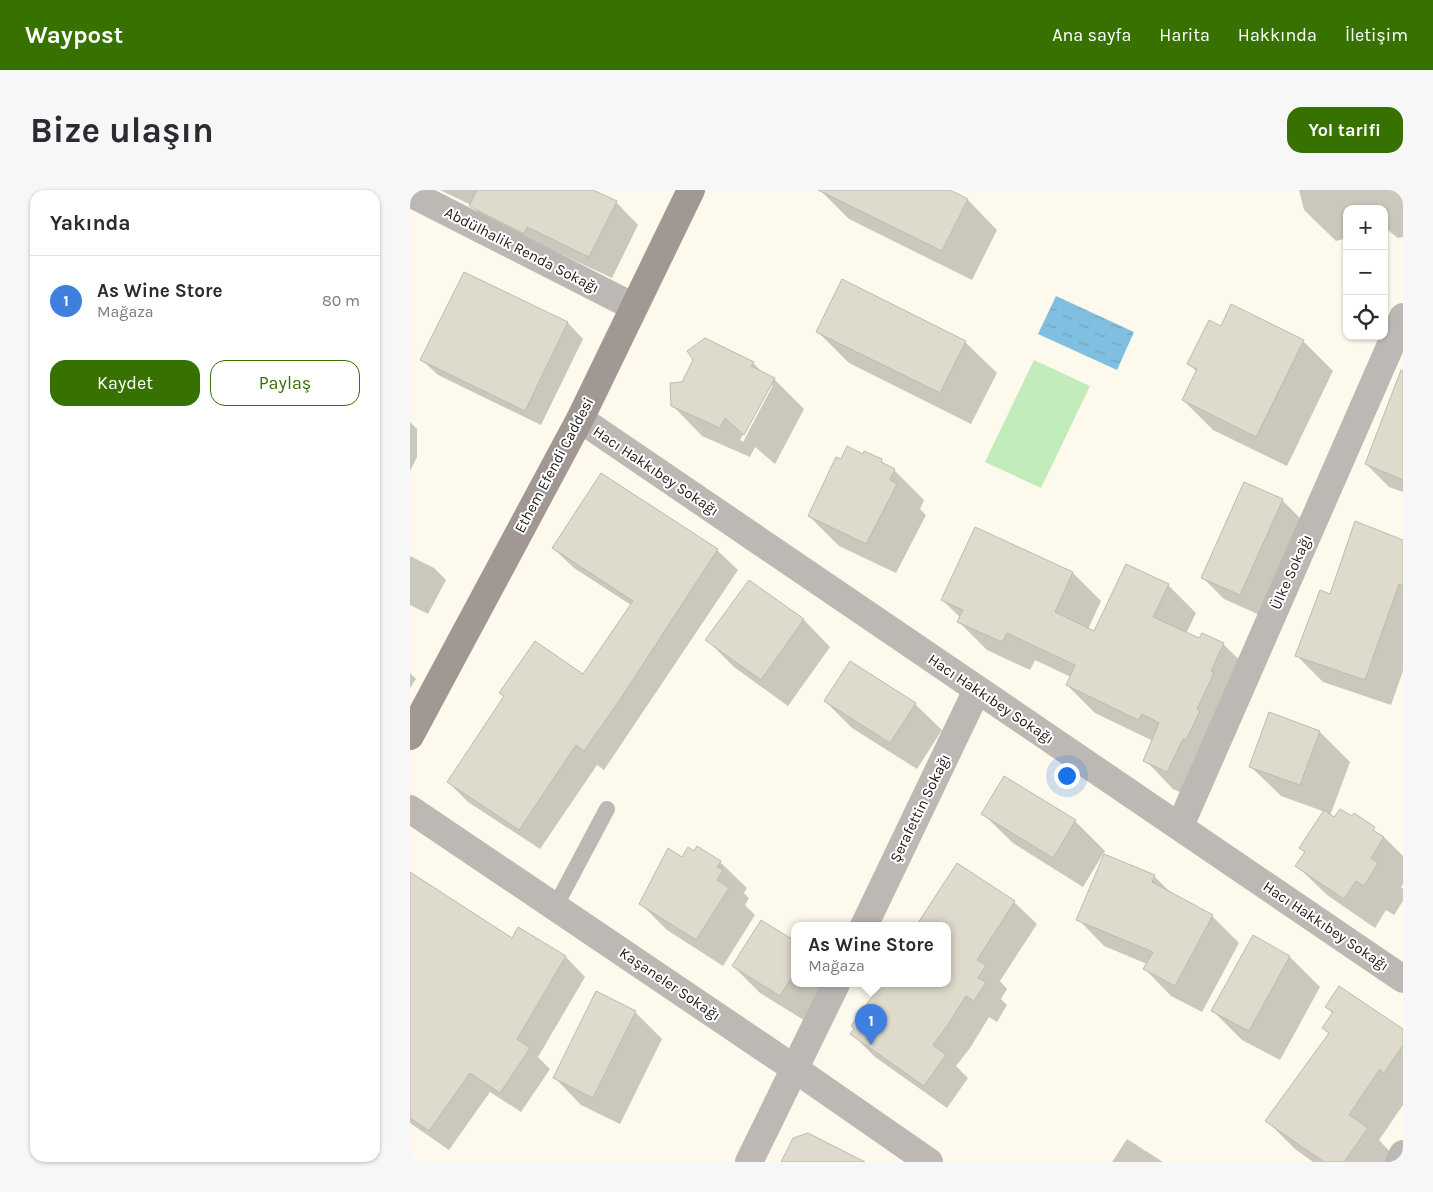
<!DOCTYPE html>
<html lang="tr">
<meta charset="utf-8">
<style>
body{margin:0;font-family:Karla,sans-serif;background:#f7f7f7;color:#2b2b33}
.controls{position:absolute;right:15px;top:15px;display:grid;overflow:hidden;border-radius:10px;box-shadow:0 1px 4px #0004}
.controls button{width:45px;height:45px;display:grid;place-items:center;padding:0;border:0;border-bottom:1px solid #e1e1e2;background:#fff;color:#2b2b33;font:25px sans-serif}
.you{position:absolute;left:656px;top:585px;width:18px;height:18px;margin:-12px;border:4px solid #fff;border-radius:50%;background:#1a73e8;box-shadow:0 0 0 8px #1a73e833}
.badge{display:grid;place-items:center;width:32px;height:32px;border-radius:50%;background:#377100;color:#fff;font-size:16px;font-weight:700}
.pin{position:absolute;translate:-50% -41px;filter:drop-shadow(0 1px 2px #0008)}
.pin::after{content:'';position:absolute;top:26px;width:18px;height:15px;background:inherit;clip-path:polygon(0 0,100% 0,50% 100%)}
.popup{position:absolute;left:381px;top:732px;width:160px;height:65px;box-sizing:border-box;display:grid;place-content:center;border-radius:10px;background:#fff;filter:drop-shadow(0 1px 4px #0005);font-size:16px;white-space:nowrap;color:#7c7c81}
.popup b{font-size:19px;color:#2b2b33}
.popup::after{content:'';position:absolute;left:50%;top:100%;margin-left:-10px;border:10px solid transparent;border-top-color:#fff}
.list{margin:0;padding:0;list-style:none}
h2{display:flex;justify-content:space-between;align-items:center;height:65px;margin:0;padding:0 20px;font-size:21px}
h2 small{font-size:16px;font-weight:400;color:#7c7c81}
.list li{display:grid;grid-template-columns:32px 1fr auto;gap:15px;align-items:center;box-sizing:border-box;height:90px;padding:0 20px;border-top:1px solid #e1e1e2}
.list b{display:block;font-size:19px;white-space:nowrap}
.list p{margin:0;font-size:16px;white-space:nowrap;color:#7c7c81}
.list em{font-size:16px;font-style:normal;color:#7c7c81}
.actions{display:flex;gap:10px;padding:15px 20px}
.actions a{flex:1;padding:11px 0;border:1px solid #377100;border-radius:15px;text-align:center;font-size:18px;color:#377100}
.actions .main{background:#377100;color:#fff}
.icon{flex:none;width:28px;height:28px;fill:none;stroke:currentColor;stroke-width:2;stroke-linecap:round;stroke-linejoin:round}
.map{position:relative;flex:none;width:993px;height:972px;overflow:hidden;border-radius:15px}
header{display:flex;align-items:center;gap:30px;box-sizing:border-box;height:70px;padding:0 25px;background:#377100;color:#fff}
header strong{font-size:24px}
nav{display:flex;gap:28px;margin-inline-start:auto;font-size:18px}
.intro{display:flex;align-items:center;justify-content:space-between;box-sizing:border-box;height:120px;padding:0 30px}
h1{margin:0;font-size:35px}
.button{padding:12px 22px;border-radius:15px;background:#377100;color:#fff;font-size:18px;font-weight:700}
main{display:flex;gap:30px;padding:0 30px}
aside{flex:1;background:#fff;border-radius:15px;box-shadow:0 1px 4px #0004}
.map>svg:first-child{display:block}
.pitch{fill:#c2ecbb}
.water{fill:url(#water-ripples)}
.shadow{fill:#0003;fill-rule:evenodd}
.building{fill:#dedbcd;stroke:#bebaad}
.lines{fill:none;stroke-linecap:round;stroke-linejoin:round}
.service{stroke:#beb8b5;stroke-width:16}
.minor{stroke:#beb8b5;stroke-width:28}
.tertiary{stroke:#beb8b5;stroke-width:28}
.secondary{stroke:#a19894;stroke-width:28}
.labels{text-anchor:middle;stroke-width:4;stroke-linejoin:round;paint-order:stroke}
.street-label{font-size:15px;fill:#1c1a16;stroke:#fff}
</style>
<header>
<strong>Waypost</strong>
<nav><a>Ana sayfa</a><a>Harita</a><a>Hakkında</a><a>İletişim</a></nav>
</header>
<div class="intro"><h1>Bize ulaşın</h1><a class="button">Yol tarifi</a></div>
<main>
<aside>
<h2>Yakında<small></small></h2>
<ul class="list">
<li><span class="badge" style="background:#3f7fe0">1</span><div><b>As Wine Store</b><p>Mağaza</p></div><em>80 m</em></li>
</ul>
<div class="actions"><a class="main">Kaydet</a><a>Paylaş</a></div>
</aside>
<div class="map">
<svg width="993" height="972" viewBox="0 0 993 972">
<defs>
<pattern id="water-ripples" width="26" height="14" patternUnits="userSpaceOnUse" patternTransform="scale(1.25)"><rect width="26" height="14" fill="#80bfdf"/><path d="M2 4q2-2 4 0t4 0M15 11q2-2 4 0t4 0" fill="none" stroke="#6ea4bf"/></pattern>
</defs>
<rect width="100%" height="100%" fill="#fdf9ec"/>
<polygon class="pitch" points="624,170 680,196 631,298 575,272"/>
<polygon class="water" points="646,106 724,142 707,180 628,144"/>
<g class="shadow">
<polygon points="30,0 181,0 206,12 228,35 202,88 140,59 83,38 61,15"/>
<polygon points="410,0 537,0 558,10 587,40 562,90 439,29"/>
<polygon points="889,0 993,0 993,47 988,48 974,37 974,19 937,19 937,48 926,51 894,20"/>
<polygon points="54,83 158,133 173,149 131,235 28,185 12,170"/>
<polygon points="811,138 893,151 923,181 877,276 803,240 773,210 787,182 779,174"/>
<polygon points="407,141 555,152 587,183 561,234 439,173"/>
<path d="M343 173 353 183 364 189 394 219 365 274 345 257 340 267 292 246 262 215ZM360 195H363L333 252 330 250Z"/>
<polygon points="978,217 993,223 993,302 979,297 956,274"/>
<polygon points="0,232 7,239 7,267 0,281"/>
<polygon points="453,265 471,270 477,276 484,280 514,310 510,319 516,325 486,383 429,356 399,326 432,270"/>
<polygon points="872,310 893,331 852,426 814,409 793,388"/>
<polygon points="946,333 993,351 993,481 981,515 913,492 887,466 921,405"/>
<polygon points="566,338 663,383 691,411 678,439 684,443 758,395 786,423 776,444 790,450 813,454 842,482 785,609 763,599 735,570 743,551 685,523 657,495 661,487 625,470 620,480 577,460 549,432 551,428 532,410"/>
<polygon points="143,358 307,360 328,380 194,580 187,575 130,659 58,612 38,592 95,507 91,503 173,485 221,415 164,378"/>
<polygon points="0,366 24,378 36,390 18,424 0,415"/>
<polygon points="339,391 394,430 420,457 378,516 324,477 297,450"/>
<polygon points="0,483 6,489 0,498"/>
<polygon points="415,511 505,514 532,540 507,579 442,538"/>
<polygon points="910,542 940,572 920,626 924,629 952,635 974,647 993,666 993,694 991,697 993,699 993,711 984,725 976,720 965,738 917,705 887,676 896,663 891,658 915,622 871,606 841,577"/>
<polygon points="595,588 665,631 695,661 673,697 603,653 573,624"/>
<polygon points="273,669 310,672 337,698 334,703 339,708 335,715 345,725 313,776 257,740 231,714"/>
<polygon points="0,683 102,750 108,739 156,767 175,787 128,867 140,879 111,922 80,902 39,960 0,933"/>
<polygon points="744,686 763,705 802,726 829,753 792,822 761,806 735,779 737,774 694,756 668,729"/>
<polygon points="604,712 627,734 590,791 597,799 591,809 597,815 587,832 579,827 560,858 546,876 558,888 537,918 465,867 442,844 445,839 442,836 472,794 537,794 537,736 505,736 506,735 508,736"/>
<polygon points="843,747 880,767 910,797 870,870 832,850 803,821"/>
<polygon points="385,753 385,794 420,794 397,832 350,803 323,776"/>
<polygon points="930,797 993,841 993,915 969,950 985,967 982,972 903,972 885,959 857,931 920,844 913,838 923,824 916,816"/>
<polygon points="225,822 252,849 210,934 171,915 145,888"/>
<polygon points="717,949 753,972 702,972"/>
</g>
<g class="building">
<polygon points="67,0 183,0 207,11 179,67 117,37 114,44 59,16"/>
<polygon points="408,0 540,0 558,9 532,61"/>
<polygon points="54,82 158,132 115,221 10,170"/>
<polygon points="432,89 556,151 530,203 406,142"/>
<polygon points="821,114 894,150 846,247 772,210 787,179 777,174 799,130 811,136"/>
<polygon points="295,148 344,172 341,176 365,188 334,245 315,228 310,238 261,216 260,193 272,192 283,170 277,161"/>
<polygon points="991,180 993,181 993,290 955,274"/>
<polygon points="437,256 453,264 454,261 472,269 471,272 485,279 480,290 487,294 456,354 398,326 426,267 431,269"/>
<polygon points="191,283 308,359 211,508 174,561 166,555 109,640 37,592 94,506 89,503 125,451 173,484 223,411 142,358"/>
<polygon points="834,292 873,309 830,405 791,388"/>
<polygon points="945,331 993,350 993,396 989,394 955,490 885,466 910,400 920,404"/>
<polygon points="565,337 663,382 645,422 684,441 716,374 759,394 743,427 789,448 792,443 814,453 801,481 804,483 787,519 790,521 776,550 773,549 757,582 733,571 749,533 732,524 728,530 656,495 665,475 597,443 592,452 547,432 553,420 531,410"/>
<polygon points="339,390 394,429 351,490 295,450"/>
<polygon points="440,471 506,513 480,553 414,511"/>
<polygon points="859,522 910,541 890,595 839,577"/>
<polygon points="594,586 666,630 643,668 571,624"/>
<polygon points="930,619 942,626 944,623 965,637 963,640 974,647 961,668 968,673 954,696 946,691 934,709 885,676 895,662 889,658 914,620 924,627"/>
<polygon points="287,656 311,671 307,677 313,680 307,690 319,698 286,750 229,714 258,658 272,667 278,657 284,661"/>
<polygon points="694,664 745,685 742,692 803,725 765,796 733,779 743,762 666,730"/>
<polygon points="547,673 605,711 567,770 576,775 568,788 576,792 564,811 556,806 537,836 523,855 536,865 514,896 440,844 444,839 441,836 471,794 537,794 537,736 506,736"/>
<polygon points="0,682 102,748 108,737 156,766 107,849 120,858 90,903 60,883 19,941 0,928"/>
<polygon points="351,730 385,751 385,782 370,806 322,776"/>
<polygon points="843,745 880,766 839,841 801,821"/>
<polygon points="929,796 993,839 993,855 974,883 970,879 939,925 958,938 934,972 914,972 855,931 919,843 912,838 923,822 915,817"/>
<polygon points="186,801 226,821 183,908 143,888"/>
<polygon points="398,943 455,972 371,972 383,948"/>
</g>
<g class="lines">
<polyline class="service" points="145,717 197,619"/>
<g class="minor">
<polyline points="0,3 224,117"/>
<polyline points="170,229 993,789"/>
<polyline points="770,636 993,127"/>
<polyline points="454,736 567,500"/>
<polyline points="339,972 426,794"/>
<polyline points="989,972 993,964"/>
</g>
<polyline class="tertiary" points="0,619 385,879 519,972"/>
<polyline class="secondary" points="0,546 170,229 281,0"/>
</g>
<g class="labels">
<g class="street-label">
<text transform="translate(112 60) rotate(27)" y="5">Abdülhalik Renda Sokağı</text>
<text transform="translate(144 275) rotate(-62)" y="5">Ethem Efendi Caddesi</text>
<text transform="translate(246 281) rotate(34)" y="5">Hacı Hakkıbey Sokağı</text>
<text transform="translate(881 382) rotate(-66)" y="5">Ülke Sokağı</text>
<text transform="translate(581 509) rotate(34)" y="5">Hacı Hakkıbey Sokağı</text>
<text transform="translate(510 618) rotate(-64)" y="5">Şerafettin Sokağı</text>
<text transform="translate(916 736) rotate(34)" y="5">Hacı Hakkıbey Sokağı</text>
<text transform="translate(260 794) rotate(34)" y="5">Kaşaneler Sokağı</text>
</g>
</g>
</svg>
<div class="controls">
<button>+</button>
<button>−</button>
<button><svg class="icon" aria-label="locate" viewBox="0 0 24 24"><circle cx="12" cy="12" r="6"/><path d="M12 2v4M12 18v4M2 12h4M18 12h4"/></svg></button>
</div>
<div class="you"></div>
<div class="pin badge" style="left:461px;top:855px;background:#3f7fe0">1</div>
<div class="popup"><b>As Wine Store</b>Mağaza</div>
</div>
</main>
